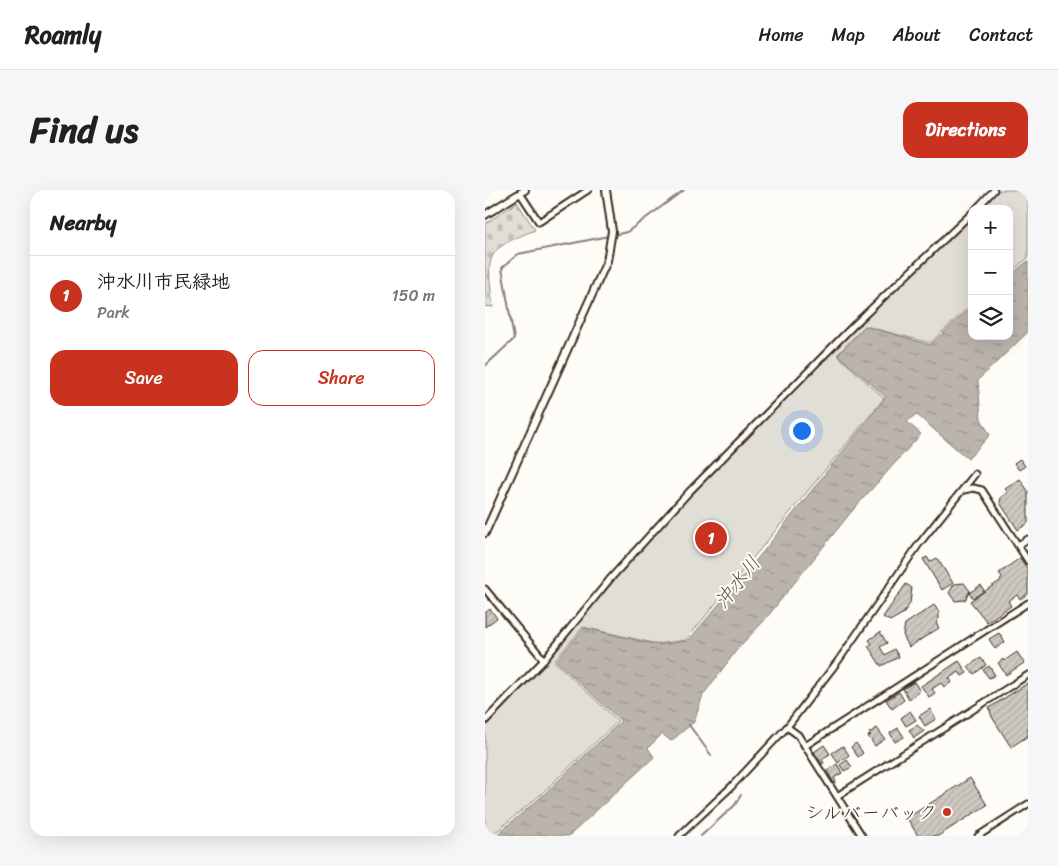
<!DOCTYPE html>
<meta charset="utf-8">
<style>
body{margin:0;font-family:Sriracha,"Klee One",sans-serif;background:#f6f6f6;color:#202124}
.controls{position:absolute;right:15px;top:15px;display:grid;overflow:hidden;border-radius:10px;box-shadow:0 5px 20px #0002}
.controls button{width:45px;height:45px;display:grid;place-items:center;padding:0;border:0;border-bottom:1px solid #e0e0e0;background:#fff;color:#202124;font:25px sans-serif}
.you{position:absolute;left:316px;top:240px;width:18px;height:18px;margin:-12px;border:4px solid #fff;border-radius:50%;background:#1a73e8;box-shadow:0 0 0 8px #1a73e833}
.badge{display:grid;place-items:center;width:32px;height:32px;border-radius:50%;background:#c8321e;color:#fff;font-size:16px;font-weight:700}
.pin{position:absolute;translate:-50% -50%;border:2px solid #fff;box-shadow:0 1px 5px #0006}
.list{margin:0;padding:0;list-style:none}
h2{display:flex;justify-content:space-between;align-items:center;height:65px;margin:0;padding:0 20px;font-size:21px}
h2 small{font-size:16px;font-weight:400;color:#757577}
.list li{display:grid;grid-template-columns:32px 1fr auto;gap:15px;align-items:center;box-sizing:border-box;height:80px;padding:0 20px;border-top:1px solid #e0e0e0}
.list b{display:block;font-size:19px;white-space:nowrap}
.list p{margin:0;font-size:16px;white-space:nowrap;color:#757577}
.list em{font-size:16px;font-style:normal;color:#757577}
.actions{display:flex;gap:10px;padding:15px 20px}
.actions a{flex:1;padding:11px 0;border:1px solid #c8321e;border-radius:15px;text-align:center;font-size:18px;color:#c8321e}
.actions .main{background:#c8321e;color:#fff}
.icon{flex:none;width:28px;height:28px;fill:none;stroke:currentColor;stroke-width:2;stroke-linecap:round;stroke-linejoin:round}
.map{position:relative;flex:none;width:543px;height:646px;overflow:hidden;border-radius:15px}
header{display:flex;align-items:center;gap:30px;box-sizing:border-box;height:70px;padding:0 25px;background:#fff;border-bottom:1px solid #e0e0e0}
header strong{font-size:24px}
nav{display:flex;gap:28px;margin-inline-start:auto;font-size:18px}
.intro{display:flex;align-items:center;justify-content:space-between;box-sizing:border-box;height:120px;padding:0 30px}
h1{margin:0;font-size:35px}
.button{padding:12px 22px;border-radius:15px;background:#c8321e;color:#fff;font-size:18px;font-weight:700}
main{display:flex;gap:30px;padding:0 30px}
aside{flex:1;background:#fff;border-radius:15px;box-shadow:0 5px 20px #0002}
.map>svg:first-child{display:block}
.cemetery{fill:url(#cemetery-stones);stroke:#8e847a}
.park{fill:#e1ded7;stroke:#8e847a}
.water{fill:url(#water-ripples);stroke:#887d74}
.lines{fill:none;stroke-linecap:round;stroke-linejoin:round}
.stream{stroke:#887d74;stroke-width:2}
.building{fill:url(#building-hatch);stroke:#3b2a1e}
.minor-casing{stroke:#3b2a1e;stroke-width:9}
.tertiary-casing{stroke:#3b2a1e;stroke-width:10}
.minor{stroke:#fdfcf7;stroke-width:5}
.tertiary{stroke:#fdfcf7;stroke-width:6}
.poi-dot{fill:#c8321e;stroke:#fdfcf7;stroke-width:2}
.labels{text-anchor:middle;stroke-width:4;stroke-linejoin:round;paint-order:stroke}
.poi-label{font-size:19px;fill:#3b2a1e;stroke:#fdfcf7;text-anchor:end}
.water-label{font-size:20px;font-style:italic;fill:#615349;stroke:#fdfcf7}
</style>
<header>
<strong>Roamly</strong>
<nav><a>Home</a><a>Map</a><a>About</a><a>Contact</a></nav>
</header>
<div class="intro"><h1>Find us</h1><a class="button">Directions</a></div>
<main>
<aside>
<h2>Nearby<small></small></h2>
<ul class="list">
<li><span class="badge">1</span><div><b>沖水川市民緑地</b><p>Park</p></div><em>150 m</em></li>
</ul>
<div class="actions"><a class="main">Save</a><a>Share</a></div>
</aside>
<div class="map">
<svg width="543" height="646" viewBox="0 0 543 646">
<defs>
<pattern id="cemetery-stones" width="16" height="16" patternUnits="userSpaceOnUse" patternTransform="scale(1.25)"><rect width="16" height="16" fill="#e1ded7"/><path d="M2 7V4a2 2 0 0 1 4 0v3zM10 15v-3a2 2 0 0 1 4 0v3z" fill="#c2bfb8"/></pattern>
<pattern id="water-ripples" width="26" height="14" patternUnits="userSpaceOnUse" patternTransform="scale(1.25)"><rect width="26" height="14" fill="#bbb4ad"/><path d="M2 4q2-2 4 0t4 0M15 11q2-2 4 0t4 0" fill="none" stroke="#99938c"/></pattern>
<pattern id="building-hatch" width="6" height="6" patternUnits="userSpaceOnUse" patternTransform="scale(1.25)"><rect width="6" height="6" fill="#cdc8c2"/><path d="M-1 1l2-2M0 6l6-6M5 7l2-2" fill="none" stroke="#b1aca6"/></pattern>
</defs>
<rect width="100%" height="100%" fill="#fdfcf7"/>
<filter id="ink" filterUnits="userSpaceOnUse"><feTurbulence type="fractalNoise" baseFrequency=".02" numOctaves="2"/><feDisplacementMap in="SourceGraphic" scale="10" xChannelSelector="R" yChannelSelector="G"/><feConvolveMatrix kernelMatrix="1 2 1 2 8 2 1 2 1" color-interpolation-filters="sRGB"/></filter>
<g filter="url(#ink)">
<path class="cemetery" d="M32 12 50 40C0 60 1 63 8 117L0 116V34Z"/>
<g class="park">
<polygon points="512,0 543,0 543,68 524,83 524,19 493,19"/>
<polygon points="487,25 487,114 445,153 380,136 352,165 399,208 201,450 172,454 98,437 69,471 133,531 55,605 6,646 0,646 0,537 51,484 94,431 198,312 376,130"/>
</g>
<polygon class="water" points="543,71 543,142 493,190 496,229 505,245 483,269 431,224 422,232 436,244 367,321 278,432 254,457 218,505 209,532 186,551 177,544 163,558 169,567 84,646 10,646 56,607 136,531 71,471 99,438 172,455 203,451 277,363 401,207 353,165 380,136 445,155 487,116 487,146 524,146 524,86"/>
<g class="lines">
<g class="stream">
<polyline points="128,45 142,42 199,0"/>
<polyline points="0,176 29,149 17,78 33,64 124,46"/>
<polyline points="204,535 226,565"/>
<polyline points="216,646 250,615 256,605"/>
</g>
</g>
<g class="building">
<polygon points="535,269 540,276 534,280 529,273"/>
<polygon points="535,289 543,301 543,333 533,340 515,313 516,307 523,302 520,299"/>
<polygon points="442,367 445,372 452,368 468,393 457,400 438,369"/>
<polygon points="535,368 543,380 543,404 535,409 532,405 523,411 526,416 502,432 485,411 515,391 517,387 514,383"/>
<polygon points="479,393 485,401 480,410 470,411 464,403 469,394"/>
<polygon points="421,394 427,398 425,413 419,423 405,431 398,427"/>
<polygon points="496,395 499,401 488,408 484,403"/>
<polygon points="449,415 454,422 454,428 451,433 454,438 424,457 418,445 420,434"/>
<polygon points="5,419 12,428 0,437 0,423"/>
<polygon points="395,442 402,453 395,457 400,465 409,459 414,467 396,476 383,456 387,454 384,450"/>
<polygon points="514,443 520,452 510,459 504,449"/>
<polygon points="532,462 539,473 521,485 513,473 518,469 519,471"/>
<polygon points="496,468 501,475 489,484 483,476"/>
<polygon points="474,471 482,483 477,486 474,482 464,488 467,492 459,497 456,493 447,499 450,503 444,507 436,496"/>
<polygon points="504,476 510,485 504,488 498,480"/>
<polygon points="429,492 435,501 424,509 418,499"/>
<polygon points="543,493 543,546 526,557 507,527 504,518"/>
<polygon points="414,502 419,510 407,519 401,510"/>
<polygon points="445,519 451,529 440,536 434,526"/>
<polygon points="425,521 431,530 421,536 416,528"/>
<polygon points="432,535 439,541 429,548 424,540"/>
<polygon points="392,538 400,549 390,556 383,546 386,545 384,543"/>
<polygon points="413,538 419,547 410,552 405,543"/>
<polygon points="371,553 378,563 373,567 366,557"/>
<polygon points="339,555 345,564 337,569 339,573 337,574 329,562"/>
<polygon points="358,556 364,565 353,573 347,563"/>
<polygon points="362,570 367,577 359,581 355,575"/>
<polygon points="352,574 357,583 349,588 351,592 349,593 342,581"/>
<polygon points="485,588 502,615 453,646 433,646 422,628"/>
</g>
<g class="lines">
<g class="minor-casing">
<g id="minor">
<polyline points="35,3 54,32 103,0"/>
<polyline points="491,19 509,0"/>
<polyline points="479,300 488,298 497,300 543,371"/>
<polyline points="533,355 543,349"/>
<polyline points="0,399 59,470"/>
<polyline points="0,531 59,470 125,389 204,302 368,136 487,23"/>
<polyline points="302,537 313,545 320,556 543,413"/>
<polyline points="320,556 377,646"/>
<polyline points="352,606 543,485"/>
<polyline points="194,646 246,597 302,537 353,471 434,354 490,284"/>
<polyline points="493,646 543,614"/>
</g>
</g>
<g class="tertiary-casing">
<g id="tertiary">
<polyline points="0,25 40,0"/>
<polyline points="0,343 122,71 127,41 121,0"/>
</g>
</g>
<use href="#minor" class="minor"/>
<use href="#tertiary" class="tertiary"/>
</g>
</g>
<circle class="poi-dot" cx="462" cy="622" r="5"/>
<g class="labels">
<g class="poi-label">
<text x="452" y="629">シルバーバック</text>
</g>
<g class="water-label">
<text transform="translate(252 392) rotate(-52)" y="7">沖水川</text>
</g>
</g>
</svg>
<div class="controls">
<button>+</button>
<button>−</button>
<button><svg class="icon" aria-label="layers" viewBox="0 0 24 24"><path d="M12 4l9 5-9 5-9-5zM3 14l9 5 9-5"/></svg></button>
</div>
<div class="you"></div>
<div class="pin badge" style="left:226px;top:348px">1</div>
</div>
</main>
